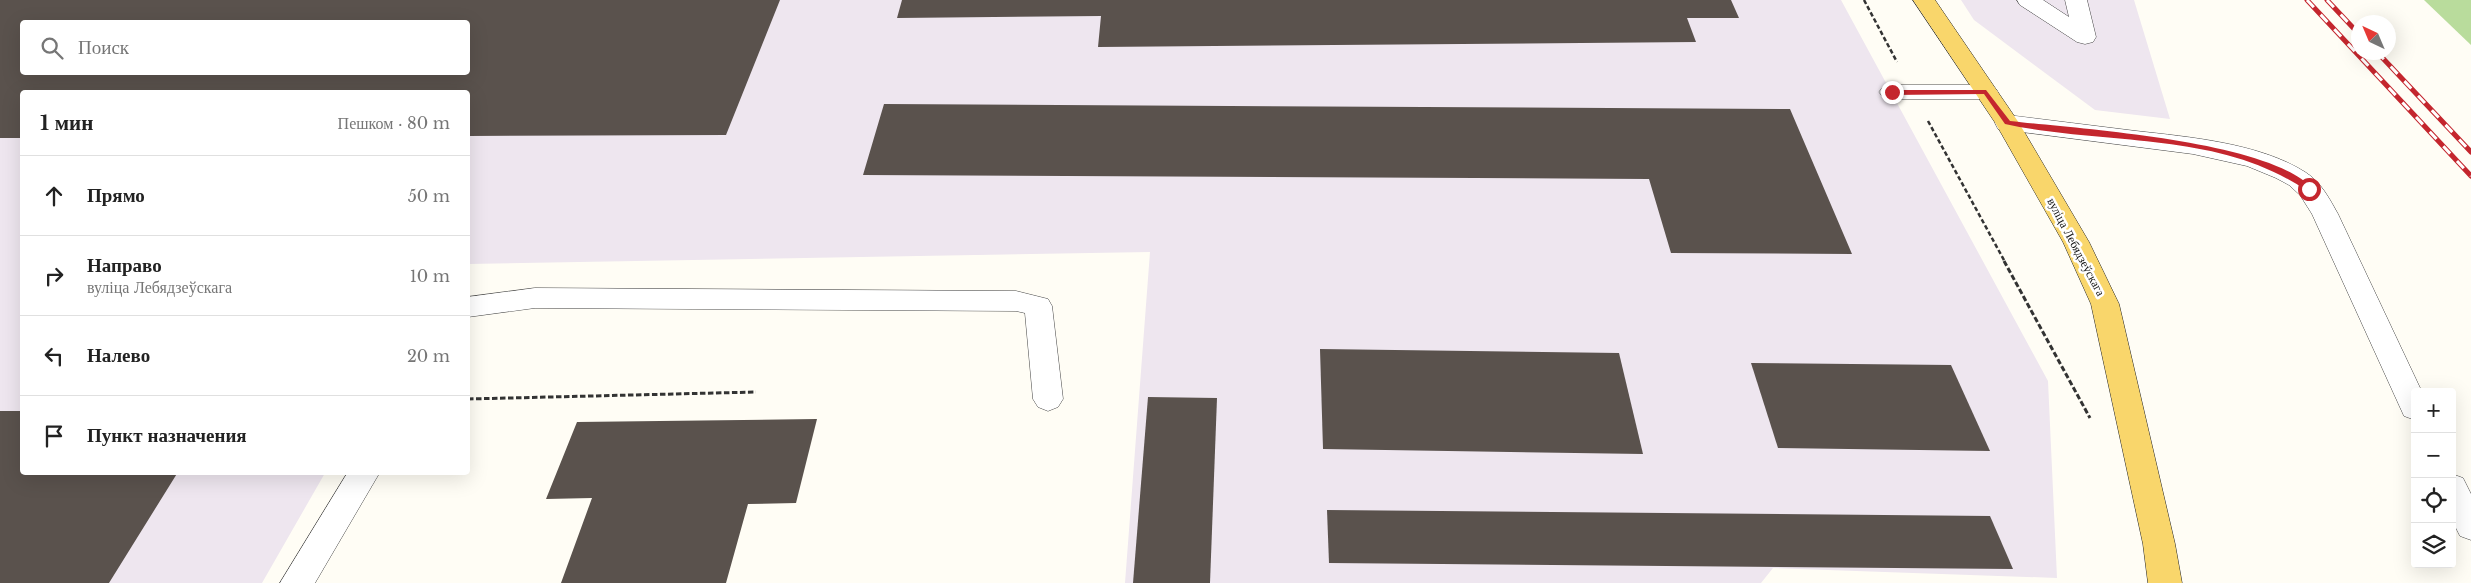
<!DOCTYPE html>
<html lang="ru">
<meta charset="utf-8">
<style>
body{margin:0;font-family:"Libre Baskerville",serif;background:#f6f6f6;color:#222}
.controls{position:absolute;right:15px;bottom:15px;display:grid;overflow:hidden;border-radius:5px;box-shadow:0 5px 20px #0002}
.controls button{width:45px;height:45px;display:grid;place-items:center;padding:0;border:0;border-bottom:1px solid #e0e0e0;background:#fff;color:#222;font:25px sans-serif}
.compass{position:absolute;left:2351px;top:15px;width:45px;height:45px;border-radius:50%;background:#fff;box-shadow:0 5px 20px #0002;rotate:316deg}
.stop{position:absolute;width:15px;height:15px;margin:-11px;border:4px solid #c4262e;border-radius:50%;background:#fff}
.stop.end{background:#c4262e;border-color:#fff;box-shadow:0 1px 5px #0008}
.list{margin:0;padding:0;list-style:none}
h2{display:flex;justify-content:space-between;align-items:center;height:65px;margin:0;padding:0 20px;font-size:21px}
h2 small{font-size:16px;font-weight:400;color:#767676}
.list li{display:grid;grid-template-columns:32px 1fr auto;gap:15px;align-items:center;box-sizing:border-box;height:80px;padding:0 20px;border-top:1px solid #e0e0e0}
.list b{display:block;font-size:19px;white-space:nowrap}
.list p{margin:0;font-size:16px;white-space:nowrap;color:#767676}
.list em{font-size:16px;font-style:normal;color:#767676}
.icon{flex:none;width:28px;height:28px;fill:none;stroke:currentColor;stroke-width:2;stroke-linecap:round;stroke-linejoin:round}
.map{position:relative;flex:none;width:2471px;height:583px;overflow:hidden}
.search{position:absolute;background:#fff;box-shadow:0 5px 20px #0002;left:20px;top:20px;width:450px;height:55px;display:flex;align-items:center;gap:12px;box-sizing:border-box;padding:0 18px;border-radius:5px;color:#767676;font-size:19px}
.panel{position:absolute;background:#fff;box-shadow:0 5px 20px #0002;left:20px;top:90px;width:450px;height:385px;border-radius:5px}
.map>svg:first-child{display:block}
.industrial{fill:#eee6ef;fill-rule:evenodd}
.forest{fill:#b9dc9c}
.building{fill:#5a524d;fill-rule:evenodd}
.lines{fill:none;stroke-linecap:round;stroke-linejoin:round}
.minor-casing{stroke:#444;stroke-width:1}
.major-casing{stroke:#222;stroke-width:1}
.path-far1{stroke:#333;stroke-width:2.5;stroke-dasharray:4.5 2.5;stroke-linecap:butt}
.path{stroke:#333;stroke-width:3;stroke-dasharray:5.5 2.5;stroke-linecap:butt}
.minor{fill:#fff;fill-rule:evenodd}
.major{fill:#f9d66b;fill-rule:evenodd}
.rail-casing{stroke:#c4262e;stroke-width:5}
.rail{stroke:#fff;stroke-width:3;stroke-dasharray:10;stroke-linecap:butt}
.route{fill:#c4262e}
.labels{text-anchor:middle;stroke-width:5;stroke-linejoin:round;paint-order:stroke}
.street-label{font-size:12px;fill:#111;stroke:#fff}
</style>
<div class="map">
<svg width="2471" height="583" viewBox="0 0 2471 583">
<rect width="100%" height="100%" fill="#fffdf5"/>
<g class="industrial">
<path d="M0 0H1841L2048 381 2057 578 1773 568 1761 583H1125L1150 252 468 264V92H22V472L325 473 262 583H0ZM22 22H468V72H22Z"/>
<polygon points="1961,0 2134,0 2170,119 2095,110 1974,20"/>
</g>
<polygon class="forest" points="2424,0 2471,0 2471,45"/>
<g class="building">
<path d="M0 0H780L726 135 468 136V92H22V138H0ZM22 22H468V72H22Z"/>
<polygon points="902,0 1731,0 1739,18 1687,18 1696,42 1098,47 1101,16 897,18"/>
<polygon points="884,104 1790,109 1852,254 1671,253 1649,179 863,175"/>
<polygon points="1320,349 1619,353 1643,454 1323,449"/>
<polygon points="1751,363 1951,365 1990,451 1778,448"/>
<polygon points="1148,397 1217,398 1210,583 1133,583"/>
<polygon points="0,411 22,411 22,472 178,472 109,583 0,583"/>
<polygon points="817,419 796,503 748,504 726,583 561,583 592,498 546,499 577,422"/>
<polygon points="1327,510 1990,516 2013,569 1329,563"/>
</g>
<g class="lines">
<g class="minor-casing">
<g id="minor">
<polygon points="2017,0 2043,0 2069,17 2065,0 2087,0 2096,37 2093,42 2085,44 2077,42 2020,5"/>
<polygon points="1891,85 1986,85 1994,87 1998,92 1994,97 1986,99 1891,99 1883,97 1879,92 1883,87"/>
<path d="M2007 115C2050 120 2093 126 2136 131 2189 137 2259 143 2305 172 2321 182 2329 198 2338 214L2422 392H2415V420L2404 416 2312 214 2300 195 2289 185 2276 178 2247 166 2193 154 1998 129 1995 123 1998 117Z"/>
<polygon points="535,288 1016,291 1048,299 1052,306 1063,399 1058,407 1048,411 1038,407 1033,399 1025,313 1016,311 535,308 468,317 468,297"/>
<polygon points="348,472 380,472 315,583 280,583"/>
<polygon points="2452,474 2463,478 2471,494 2471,540 2460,536 2452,520"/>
</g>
</g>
<g class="major-casing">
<polygon id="major" points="1913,0 1935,0 2019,123 2089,242 2119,304 2175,544 2182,583 2148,583 2143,544 2091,304 2063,242 1996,124"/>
</g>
<g class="path-far1">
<polyline points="1864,0 1897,62"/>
<polyline points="1928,121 2005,262"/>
</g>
<g class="path">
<polyline points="2004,261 2090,418"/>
<polyline points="468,399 756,392"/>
</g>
<use href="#minor" class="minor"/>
<use href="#major" class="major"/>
<g class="rail-casing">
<g id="rail">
<polyline points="2307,0 2471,176"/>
<polyline points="2327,0 2358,33"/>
<polyline points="2377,52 2471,152"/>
</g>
</g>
<use href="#rail" class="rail"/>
</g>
<path class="route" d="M1986 90 2010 121C2078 129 2269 140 2313 189L2307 191C2219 130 2105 146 2005 124L1984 94 1892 95 1888 92 1892 90Z"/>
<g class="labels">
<g class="street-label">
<text transform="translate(2076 247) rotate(62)" y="4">вуліца Лебядзеўскага</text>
</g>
</g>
</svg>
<div class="controls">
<button>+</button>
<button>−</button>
<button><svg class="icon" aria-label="locate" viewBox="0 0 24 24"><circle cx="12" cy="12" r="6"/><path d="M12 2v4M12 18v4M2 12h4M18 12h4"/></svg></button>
<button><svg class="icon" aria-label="layers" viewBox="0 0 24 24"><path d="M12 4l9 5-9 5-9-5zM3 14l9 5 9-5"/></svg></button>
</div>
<svg class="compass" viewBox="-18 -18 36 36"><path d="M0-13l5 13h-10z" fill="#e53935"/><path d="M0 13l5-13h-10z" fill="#767676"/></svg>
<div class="stop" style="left:2309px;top:189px"></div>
<div class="stop end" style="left:1892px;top:92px"></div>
<div class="search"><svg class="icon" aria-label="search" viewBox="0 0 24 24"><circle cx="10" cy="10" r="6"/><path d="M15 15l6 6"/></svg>Поиск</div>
<section class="panel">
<h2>1 мин<small>Пешком · 80 m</small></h2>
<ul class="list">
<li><svg class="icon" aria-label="ahead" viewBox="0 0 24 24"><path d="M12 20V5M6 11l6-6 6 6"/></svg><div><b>Прямо</b></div><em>50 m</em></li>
<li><svg class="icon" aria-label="right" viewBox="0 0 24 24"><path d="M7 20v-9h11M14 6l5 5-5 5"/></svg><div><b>Направо</b><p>вуліца Лебядзеўскага</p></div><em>10 m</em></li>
<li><svg class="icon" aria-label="left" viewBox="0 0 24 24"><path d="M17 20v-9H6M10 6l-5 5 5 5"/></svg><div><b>Налево</b></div><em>20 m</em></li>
<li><svg class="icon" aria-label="arrive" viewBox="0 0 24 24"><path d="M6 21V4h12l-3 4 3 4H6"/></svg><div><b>Пункт назначения</b></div></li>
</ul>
</section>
</div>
